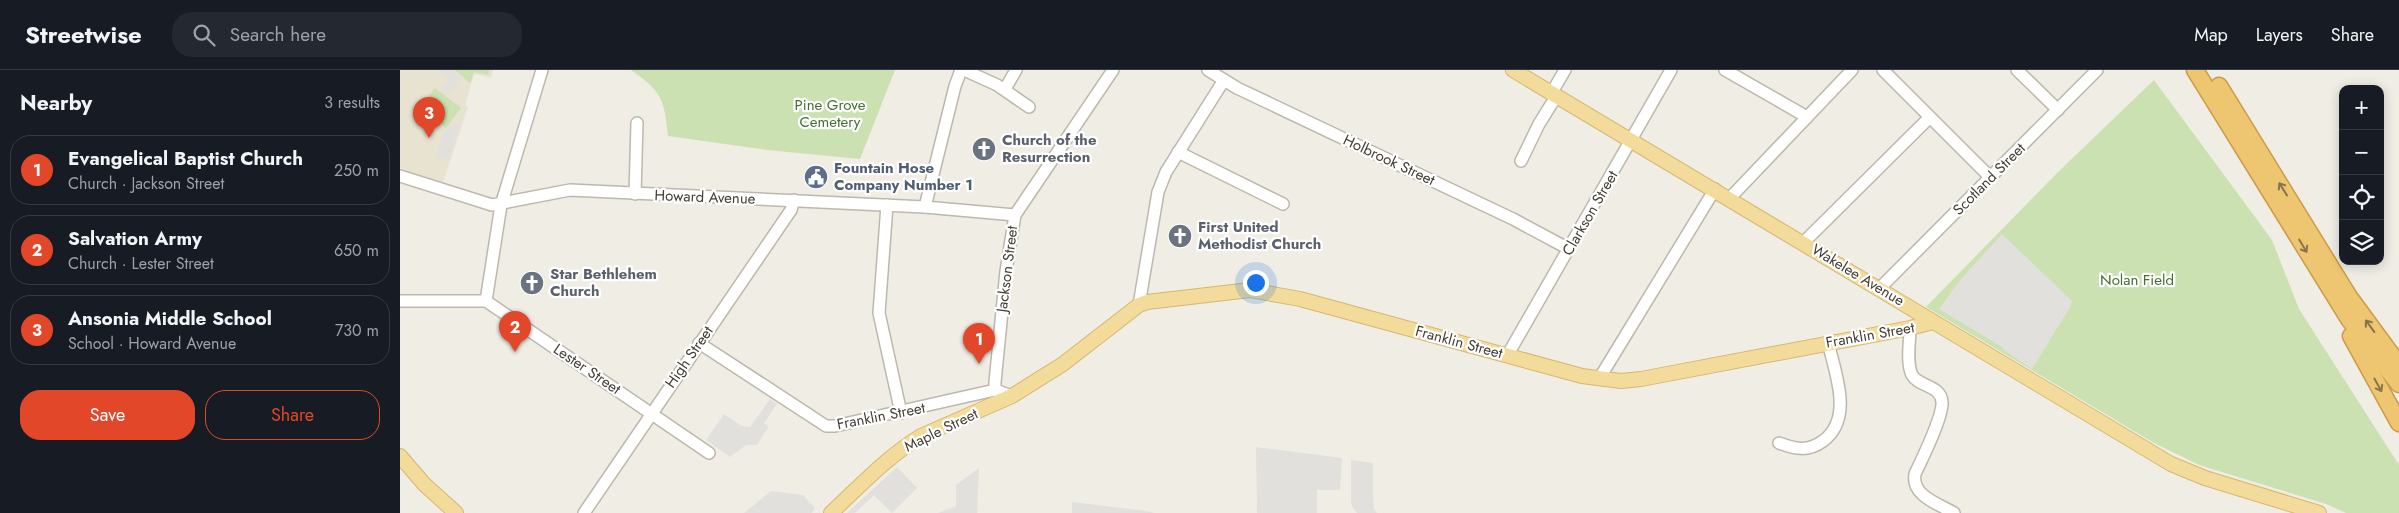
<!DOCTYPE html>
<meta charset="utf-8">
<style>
body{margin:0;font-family:Jost,sans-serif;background:#242831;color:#f1f3f6}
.controls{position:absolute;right:15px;top:15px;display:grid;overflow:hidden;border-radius:10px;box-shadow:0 2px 12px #0003}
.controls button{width:45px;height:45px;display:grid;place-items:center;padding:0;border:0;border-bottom:1px solid #363941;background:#171b24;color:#f1f3f6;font:25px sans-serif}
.you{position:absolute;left:855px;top:212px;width:18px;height:18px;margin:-12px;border:4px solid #fff;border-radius:50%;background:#1a73e8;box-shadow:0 0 0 8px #1a73e833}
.badge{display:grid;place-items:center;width:32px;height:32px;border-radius:50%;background:#e3472a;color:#fff;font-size:16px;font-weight:700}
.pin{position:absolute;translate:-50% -41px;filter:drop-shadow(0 1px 2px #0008)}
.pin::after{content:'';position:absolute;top:26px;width:18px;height:15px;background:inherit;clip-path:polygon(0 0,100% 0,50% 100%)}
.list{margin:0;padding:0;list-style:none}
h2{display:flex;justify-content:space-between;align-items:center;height:65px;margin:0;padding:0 20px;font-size:21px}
h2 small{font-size:16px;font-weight:400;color:#9ea1a6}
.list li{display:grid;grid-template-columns:32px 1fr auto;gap:15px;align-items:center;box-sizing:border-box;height:70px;margin:0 10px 10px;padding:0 10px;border:1px solid #363941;border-radius:20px}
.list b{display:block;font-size:19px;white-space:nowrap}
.list p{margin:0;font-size:16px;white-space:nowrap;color:#9ea1a6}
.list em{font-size:16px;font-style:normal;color:#9ea1a6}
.actions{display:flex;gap:10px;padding:15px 20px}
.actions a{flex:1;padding:11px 0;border:1px solid #e3472a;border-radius:20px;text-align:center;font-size:18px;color:#e3472a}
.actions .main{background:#e3472a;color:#fff}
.icon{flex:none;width:28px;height:28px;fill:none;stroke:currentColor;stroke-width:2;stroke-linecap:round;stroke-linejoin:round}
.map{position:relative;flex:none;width:1999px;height:443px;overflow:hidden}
header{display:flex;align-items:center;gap:30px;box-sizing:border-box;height:70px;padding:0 25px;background:#171b24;border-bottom:1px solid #363941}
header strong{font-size:24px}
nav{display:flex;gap:28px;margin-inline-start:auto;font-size:18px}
.search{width:350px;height:45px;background:#242831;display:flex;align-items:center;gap:12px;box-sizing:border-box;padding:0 18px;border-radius:20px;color:#9ea1a6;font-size:19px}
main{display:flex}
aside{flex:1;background:#171b24}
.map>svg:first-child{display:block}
.education{fill:#e8e2d0}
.green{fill:#cbe1b2}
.parking{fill:#e2e0dd}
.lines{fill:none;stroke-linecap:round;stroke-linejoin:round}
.minor-casing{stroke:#beb8ac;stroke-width:14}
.major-casing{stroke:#d6b76e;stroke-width:16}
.highway-casing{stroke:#cc9b44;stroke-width:19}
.minor{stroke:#fff;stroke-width:11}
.major{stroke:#f3db9b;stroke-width:14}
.highway{stroke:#eec672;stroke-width:16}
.oneway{stroke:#87744d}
.labels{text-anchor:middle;stroke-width:4.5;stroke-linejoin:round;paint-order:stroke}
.park-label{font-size:15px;fill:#466d2f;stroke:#fff}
.worship-label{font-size:15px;font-weight:bold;fill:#5b616d;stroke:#fff;text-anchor:start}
.street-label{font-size:15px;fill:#423d35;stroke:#fff}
.service-label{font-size:15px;font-weight:bold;fill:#4e5e75;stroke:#fff;text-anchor:start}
</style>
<header>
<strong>Streetwise</strong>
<div class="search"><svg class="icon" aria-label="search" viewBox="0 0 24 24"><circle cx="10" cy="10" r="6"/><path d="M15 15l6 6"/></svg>Search here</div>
<nav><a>Map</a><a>Layers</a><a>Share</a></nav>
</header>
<main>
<aside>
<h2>Nearby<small>3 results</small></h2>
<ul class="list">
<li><span class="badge">1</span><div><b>Evangelical Baptist Church</b><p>Church · Jackson Street</p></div><em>250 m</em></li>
<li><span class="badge">2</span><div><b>Salvation Army</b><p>Church · Lester Street</p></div><em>650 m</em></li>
<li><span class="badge">3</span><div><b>Ansonia Middle School</b><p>School · Howard Avenue</p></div><em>730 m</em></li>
</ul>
<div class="actions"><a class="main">Save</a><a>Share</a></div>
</aside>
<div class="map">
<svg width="1999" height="443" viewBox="0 0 1999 443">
<rect width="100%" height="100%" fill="#f0ede5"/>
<polygon class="education" points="0,0 93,0 91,8 74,4 65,35 68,37 43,112 0,98"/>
<g class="green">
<polygon points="55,0 89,0 88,5 74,2 70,13"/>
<path d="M231 0H495L460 89 367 80 268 66C264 28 262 22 231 0Z"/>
<polygon points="1754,10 1872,170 1899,239 1999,395 1999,443 1946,443 1926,434 1799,395 1754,373 1526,237 1657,103"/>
<polygon points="35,18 61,38 46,58 20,37"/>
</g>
<g class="parking">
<polygon points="38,0 51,0 60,9 48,25 40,19 49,10"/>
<polygon points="53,53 59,56 49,90 36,86 43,65"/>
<polygon points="1602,164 1672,231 1670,237 1632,299 1605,281 1602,277 1539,239 1561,209"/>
<polygon points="370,329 377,334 364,353 369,356 357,375 346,375 330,387 306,370 324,344 342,356 350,357"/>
<polygon points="856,377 942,388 940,420 917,420 917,443 857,443"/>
<polygon points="951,390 973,393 973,427 974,439 977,443 957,443 953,438 951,432"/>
<polygon points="497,397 517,418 492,443 474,425 455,443 447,443"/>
<polygon points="579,398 577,443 538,443 556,436 556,415"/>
<polygon points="371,421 403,425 415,438 412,443 344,443"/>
<polygon points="672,432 747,441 754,443 672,443"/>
</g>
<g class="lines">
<g class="minor-casing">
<g id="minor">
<polyline points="564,0 597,15 629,37"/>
<polyline points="808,0 837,18 1113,149 1169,179"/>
<polyline points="1325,0 1407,47"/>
<polyline points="1483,0 1590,107"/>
<polyline points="1617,0 1658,40"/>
<polyline points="605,19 616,0"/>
<polyline points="1152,22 1165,0"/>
<polyline points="778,82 883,134"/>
<polyline points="1121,91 1139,54 1157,25"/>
<polyline points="0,106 92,135 170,120 525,137 615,145"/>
<polyline points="235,124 237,53"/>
<polyline points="1329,129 1452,0"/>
<polyline points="487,135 479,243 501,343"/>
<polyline points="525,137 555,16 561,0"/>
<polyline points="1404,172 1529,48"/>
<polyline points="1480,218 1697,0"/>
<polyline points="0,231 86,231 309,383"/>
<polyline points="86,231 101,135 142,0"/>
<polyline points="739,235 758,122 766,102 824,10"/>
<path d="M1510 258C1510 272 1506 292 1512 305 1519 317 1541 315 1542 332 1543 347 1522 389 1515 404 1511 426 1539 434 1554 443"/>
<polyline points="299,273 426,356 435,356 595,320"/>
<polyline points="1107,286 1271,0"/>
<polyline points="1199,309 1315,119"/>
<polyline points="612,326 595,320 595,312 606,201 615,145 713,0"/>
<path d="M1379 373C1395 379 1408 382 1423 371 1454 348 1435 303 1428 272"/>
<polyline points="184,443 391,140 394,130"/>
</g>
</g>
<g class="major-casing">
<g id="major">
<polyline points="1113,0 1771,394 1805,408 1919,443"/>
<polyline points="0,386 24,414 56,443"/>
<path d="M431 443C460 416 487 387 521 366L612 326 663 294 739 235 747 232 850 220 900 229 1182 306 1221 311 1241 309 1510 258 1533 252"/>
</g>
</g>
<g class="highway-casing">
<g id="highway">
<polyline points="1795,0 1949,249 1999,314"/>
<polyline points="1819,16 1949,227 1999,295"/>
<polyline points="1951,266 1999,353"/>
</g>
</g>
<use href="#minor" class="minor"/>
<use href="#major" class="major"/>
<use href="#highway" class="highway"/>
</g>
<defs><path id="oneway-shaft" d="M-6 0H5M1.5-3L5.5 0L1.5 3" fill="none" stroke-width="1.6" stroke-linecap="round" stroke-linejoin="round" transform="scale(1.25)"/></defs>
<g class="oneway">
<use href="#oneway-shaft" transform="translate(1883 119) rotate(-122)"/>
<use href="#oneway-shaft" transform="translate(1903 176) rotate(59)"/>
<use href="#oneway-shaft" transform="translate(1970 256) rotate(-126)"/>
<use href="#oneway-shaft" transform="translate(1978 315) rotate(61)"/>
</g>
<defs>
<g id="church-disc" transform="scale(1.25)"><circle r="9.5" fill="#6b7280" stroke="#fff"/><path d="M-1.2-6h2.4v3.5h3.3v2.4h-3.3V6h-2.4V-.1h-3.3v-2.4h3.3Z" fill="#fff"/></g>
<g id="civic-disc" transform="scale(1.25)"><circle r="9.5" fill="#5c6f8a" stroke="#fff"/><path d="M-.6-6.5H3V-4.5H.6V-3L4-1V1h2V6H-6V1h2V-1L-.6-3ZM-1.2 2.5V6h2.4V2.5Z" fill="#fff"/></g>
</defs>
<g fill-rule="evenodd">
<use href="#church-disc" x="584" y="79"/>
<use href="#civic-disc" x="416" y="107"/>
<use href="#church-disc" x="780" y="166"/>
<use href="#church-disc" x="132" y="213"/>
</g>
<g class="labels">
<g class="park-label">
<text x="430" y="40">Pine Grove<tspan x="430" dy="17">Cemetery</tspan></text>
<text x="1737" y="215">Nolan Field</text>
</g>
<g class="worship-label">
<text x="602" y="75">Church of the<tspan x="602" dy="17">Resurrection</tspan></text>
<text x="798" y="162">First United<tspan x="798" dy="17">Methodist Church</tspan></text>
<text x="150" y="209">Star Bethlehem<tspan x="150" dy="17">Church</tspan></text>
</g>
<g class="street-label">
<text transform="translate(989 90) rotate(25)" y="5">Holbrook Street</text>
<text transform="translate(1589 109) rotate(-45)" y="5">Scotland Street</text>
<text transform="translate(305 127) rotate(2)" y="5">Howard Avenue</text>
<text transform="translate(1190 143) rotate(-60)" y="5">Clarkson Street</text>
<text transform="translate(607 199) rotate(-83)" y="5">Jackson Street</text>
<text transform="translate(1458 205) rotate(31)" y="5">Wakelee Avenue</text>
<text transform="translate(1470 265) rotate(-10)" y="5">Franklin Street</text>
<text transform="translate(1059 272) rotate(15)" y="5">Franklin Street</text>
<text transform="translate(289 287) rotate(-55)" y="5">High Street</text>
<text transform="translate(187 299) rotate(34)" y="5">Lester Street</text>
<text transform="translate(481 346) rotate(-11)" y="5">Franklin Street</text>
<text transform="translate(541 360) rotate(-26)" y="5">Maple Street</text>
</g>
<g class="service-label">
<text x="434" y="103">Fountain Hose<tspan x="434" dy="17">Company Number 1</tspan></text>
</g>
</g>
</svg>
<div class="controls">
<button>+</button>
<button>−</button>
<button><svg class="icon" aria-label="locate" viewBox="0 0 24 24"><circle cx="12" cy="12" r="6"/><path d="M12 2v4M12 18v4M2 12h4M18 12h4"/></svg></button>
<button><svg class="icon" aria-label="layers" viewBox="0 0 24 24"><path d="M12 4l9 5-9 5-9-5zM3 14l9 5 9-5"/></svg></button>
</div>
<div class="you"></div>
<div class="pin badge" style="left:579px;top:294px">1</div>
<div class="pin badge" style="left:115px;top:282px">2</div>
<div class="pin badge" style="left:29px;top:68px">3</div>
</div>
</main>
